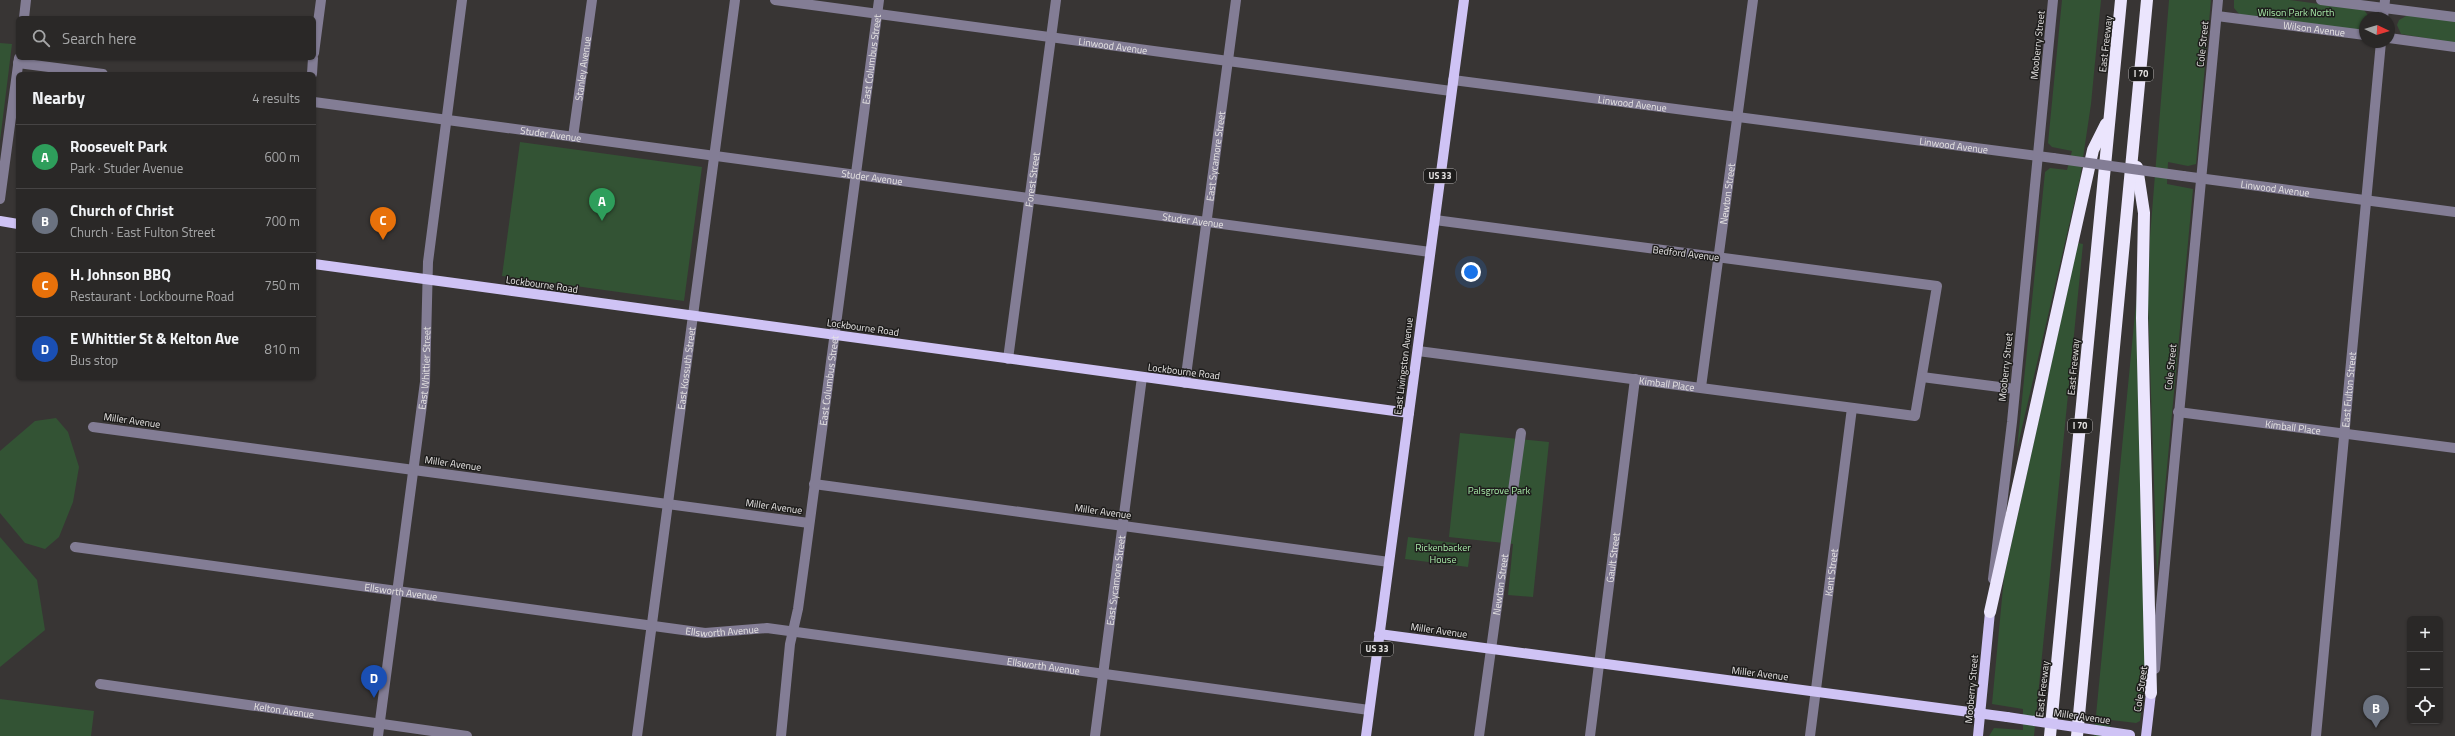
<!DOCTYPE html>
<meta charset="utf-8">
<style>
body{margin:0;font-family:"Titillium Web",sans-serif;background:#32302f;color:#f1f3f6}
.controls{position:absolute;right:12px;bottom:12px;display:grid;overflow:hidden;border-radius:6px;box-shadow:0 1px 3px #0004}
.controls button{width:36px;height:36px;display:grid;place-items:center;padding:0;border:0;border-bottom:1px solid #464444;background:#2a2827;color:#f1f3f6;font:20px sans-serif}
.compass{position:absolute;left:2359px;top:12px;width:36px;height:36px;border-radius:50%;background:#2a2827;box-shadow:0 1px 3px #0004;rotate:94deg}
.you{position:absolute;left:1471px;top:272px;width:14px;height:14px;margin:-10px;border:3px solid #fff;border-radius:50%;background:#1a73e8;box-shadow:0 0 0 6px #1a73e833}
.badge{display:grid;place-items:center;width:26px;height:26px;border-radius:50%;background:#8c9099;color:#fff;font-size:13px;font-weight:700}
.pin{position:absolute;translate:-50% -33px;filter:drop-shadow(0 1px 2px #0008)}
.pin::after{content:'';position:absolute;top:21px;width:14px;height:12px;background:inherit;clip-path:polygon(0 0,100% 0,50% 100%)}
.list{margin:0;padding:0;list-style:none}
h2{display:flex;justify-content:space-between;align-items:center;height:52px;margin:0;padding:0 16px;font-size:17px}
h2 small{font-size:13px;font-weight:400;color:#a5a6a7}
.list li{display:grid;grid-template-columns:26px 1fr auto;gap:12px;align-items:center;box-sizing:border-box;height:64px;padding:0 16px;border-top:1px solid #464444}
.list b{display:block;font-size:15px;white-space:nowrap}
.list p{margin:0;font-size:13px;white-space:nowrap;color:#a5a6a7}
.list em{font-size:13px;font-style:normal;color:#a5a6a7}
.icon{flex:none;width:22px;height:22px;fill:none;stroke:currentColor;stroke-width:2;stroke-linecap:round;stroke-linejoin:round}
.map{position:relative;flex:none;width:2455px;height:736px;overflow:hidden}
.search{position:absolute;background:#2a2827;box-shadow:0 1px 3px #0004;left:16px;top:16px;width:300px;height:44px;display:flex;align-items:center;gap:10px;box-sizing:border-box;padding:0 14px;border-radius:6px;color:#a5a6a7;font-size:15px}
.panel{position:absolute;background:#2a2827;box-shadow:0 1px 3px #0004;left:16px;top:72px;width:300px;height:308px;border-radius:6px}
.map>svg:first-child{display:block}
.green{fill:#335334}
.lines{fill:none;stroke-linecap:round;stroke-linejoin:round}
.minor{stroke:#837d95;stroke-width:10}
.major{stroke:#cfc3f5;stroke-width:10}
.highway{stroke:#ebe5fd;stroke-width:12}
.minor-bridge{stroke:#837d95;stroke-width:10}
.major-bridge{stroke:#cfc3f5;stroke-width:10}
.labels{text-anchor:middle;stroke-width:3;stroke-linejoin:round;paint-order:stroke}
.shield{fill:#1e1d1c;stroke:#aba9a8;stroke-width:1}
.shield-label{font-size:9px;font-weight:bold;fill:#e7e5e4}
.park-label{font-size:10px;fill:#a7eaa8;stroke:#1e1d1c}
.street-label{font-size:10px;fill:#e7e5e4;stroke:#1e1d1c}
</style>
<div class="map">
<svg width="2455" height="736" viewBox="0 0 2455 736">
<rect width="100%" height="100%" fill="#383534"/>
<g class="green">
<polygon points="2062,0 2101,0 2091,104 2080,178 2017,449 2045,172 2050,168 2067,170 2072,151 2052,147 2048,143"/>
<polygon points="2169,0 2211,0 2196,164 2188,166 2168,162 2167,184 2193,189 2157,574 2148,303 2150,237"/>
<polygon points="2234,0 2290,0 2364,10 2370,18 2365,18 2365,29 2360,30 2240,15 2234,8"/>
<polygon points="2408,15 2455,21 2455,43 2401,34 2397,25 2399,20"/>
<polygon points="0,43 12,44 0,141"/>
<polygon points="520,142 702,167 684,301 502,276"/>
<polygon points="2078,243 2083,244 2034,736 1989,736 1994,728 2023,730 2023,709 1992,704 2004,577"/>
<polygon points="2137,293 2146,630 2145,681 2140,721 2136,723 2111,720 2109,736 2094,736"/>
<polygon points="56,418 68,432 79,467 73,502 59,537 45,549 25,543 0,513 0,451 35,421"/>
<polygon points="1460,433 1549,442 1533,597 1508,595 1513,544 1449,537"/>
<polygon points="0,537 37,580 45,630 0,667"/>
<polygon points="1408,537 1471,545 1468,567 1405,559"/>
<polygon points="0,699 94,711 91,736 0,736"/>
</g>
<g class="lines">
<g class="minor">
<path id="s1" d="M775 0 1451 91"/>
<polyline points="2321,0 2455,17"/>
<path id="s2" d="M2217 16 2365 35"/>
<polyline points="24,18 26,0"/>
<polyline points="2383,18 2385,0"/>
<polyline points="2389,38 2455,47"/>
<polyline points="314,53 321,0"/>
<polyline points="18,63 103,74"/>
<polyline points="312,74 313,58"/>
<path id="s3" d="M1453 80 2053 158"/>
<path id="s4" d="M314 102 1430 252"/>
<path id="s5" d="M573 137 592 0"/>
<path id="s6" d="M2183 176 2455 212"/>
<polyline points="0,199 19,58"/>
<path id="s7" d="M1418 351 1915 416 1937 286 1435 220"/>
<path id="s8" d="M1008 359 1056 0"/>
<polyline points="1922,377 2015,389"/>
<path id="s9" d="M1185 383 1236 0"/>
<path id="s10" d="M1701 387 1753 0"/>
<path id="s11" d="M2178 412 2455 448"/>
<polyline points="93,427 809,523"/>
<polyline points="814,484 1389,562"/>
<path id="s12" d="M75 547 705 633 767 628 1369 710"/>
<polyline points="1993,579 2012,422 2053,0"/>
<polyline points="2155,669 2218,0"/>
<path id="s13" d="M100 684 467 736"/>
<path id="s14" d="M378 736 425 382 428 262 462 0"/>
<path id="s15" d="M637 736 735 0"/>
<path id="s16" d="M781 736 790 644 798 609 805 558 879 0"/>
<path id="s17" d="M1095 736 1142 377"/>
<path id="s18" d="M1479 736 1521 433"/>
<path id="s19" d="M1590 736 1635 379"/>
<path id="s20" d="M1810 736 1852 408"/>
<path id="s21" d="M2316 736 2381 42"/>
</g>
<g class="major">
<polyline points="0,221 18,224"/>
<polyline points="314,264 1409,413"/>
<polyline points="1379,634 2007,717"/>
<polyline points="1366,736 1464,0"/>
<polyline points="1978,736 1990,612"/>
<polyline points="2146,736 2151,693"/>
</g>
<g class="highway">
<polyline points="2137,167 2144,213 2142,318 2151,693"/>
<polyline points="1990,612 2093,150 2106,124"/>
<polyline points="2050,736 2121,0"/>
<polyline points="2077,736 2147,0"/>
</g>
<polyline class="minor-bridge" points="2053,158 2183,176"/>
<polyline class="major-bridge" points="2007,717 2130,735"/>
</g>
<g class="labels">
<g class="shield">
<rect x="2129" y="67" width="24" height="14" rx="3"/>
<rect x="1424" y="169" width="32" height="14" rx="3"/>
<rect x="2068" y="419" width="24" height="14" rx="3"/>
<rect x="1361" y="642" width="32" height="14" rx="3"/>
</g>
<g class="shield-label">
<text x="2141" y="77">I 70</text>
<text x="1440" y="179">US 33</text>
<text x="2080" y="429">I 70</text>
<text x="1377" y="652">US 33</text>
</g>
<g class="park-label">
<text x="2296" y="16">Wilson Park North</text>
<text x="1499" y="494">Palsgrove Park</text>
<text x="1443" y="551">Rickenbacker<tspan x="1443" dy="12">House</tspan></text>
</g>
<g class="street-label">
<text dy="4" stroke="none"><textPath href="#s2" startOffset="98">Wilson Avenue</textPath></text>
<text transform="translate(2105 44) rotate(-84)" y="4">East Freeway</text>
<text transform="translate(2202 44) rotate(-84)" y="4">Cole Street</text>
<text transform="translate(2037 45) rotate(-84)" y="4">Mooberry Street</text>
<text dy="4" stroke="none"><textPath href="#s1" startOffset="341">Linwood Avenue</textPath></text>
<text dy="4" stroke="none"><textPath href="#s16" startOffset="683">East Columbus Street</textPath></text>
<text dy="4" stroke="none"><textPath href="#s5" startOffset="69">Stanley Avenue</textPath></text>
<text dy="4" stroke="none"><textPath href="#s3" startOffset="181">Linwood Avenue</textPath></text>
<text dy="4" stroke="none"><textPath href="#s4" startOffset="239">Studer Avenue</textPath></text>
<text dy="4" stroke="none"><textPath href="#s3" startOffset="505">Linwood Avenue</textPath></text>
<text dy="4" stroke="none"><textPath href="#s9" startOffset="229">East Sycamore Street</textPath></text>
<text dy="4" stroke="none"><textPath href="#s4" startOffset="563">Studer Avenue</textPath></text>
<text dy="4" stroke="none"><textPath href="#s8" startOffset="181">Forest Street</textPath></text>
<text dy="4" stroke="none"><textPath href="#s6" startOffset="93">Linwood Avenue</textPath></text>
<text dy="4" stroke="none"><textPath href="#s10" startOffset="195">Newton Street</textPath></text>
<text dy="4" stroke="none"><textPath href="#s4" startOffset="887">Studer Avenue</textPath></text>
<text transform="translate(1686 253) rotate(7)" y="4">Bedford Avenue</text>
<text transform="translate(542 284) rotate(8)" y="4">Lockbourne Road</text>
<text transform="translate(863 327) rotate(8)" y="4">Lockbourne Road</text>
<text transform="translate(1403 366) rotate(-83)" y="4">East Livingston Avenue</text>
<text transform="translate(2005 367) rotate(-84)" y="4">Mooberry Street</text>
<text transform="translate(2073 367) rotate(-85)" y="4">East Freeway</text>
<text transform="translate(2170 367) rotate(-84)" y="4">Cole Street</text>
<text dy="4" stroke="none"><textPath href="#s14" startOffset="371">East Whittier Street</textPath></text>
<text dy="4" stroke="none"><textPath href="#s15" startOffset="371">East Kossuth Street</textPath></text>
<text transform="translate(1184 371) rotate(7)" y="4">Lockbourne Road</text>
<text dy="4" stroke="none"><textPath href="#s16" startOffset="359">East Columbus Street</textPath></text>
<text dy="4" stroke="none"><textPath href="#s7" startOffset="251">Kimball Place</textPath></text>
<text dy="4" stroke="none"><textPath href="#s21" startOffset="348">East Fulton Street</textPath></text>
<text transform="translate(132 420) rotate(8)" y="4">Miller Avenue</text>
<text dy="4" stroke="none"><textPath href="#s11" startOffset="116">Kimball Place</textPath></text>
<text transform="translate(453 463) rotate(8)" y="4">Miller Avenue</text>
<text transform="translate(774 506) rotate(8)" y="4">Miller Avenue</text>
<text transform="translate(1103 511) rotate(8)" y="4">Miller Avenue</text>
<text dy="4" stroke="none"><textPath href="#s19" startOffset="180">Gault Street</textPath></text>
<text dy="4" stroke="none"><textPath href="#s20" startOffset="165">Kent Street</textPath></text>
<text dy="4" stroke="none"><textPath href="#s17" startOffset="157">East Sycamore Street</textPath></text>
<text dy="4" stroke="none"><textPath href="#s18" startOffset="153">Newton Street</textPath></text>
<text dy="4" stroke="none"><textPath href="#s12" startOffset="329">Ellsworth Avenue</textPath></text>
<text dy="4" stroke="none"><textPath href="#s12" startOffset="653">Ellsworth Avenue</textPath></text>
<text transform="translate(1439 630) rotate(8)" y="4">Miller Avenue</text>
<text dy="4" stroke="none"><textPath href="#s12" startOffset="977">Ellsworth Avenue</textPath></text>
<text transform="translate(1760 673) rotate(7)" y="4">Miller Avenue</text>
<text transform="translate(1971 689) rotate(-85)" y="4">Mooberry Street</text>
<text transform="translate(2042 689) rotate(-84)" y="4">East Freeway</text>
<text transform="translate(2140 689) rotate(-82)" y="4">Cole Street</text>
<text dy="4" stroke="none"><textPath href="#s13" startOffset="186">Kelton Avenue</textPath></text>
<text transform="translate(2082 716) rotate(8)" y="4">Miller Avenue</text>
</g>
</g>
</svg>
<div class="controls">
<button>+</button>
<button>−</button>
<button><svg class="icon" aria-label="locate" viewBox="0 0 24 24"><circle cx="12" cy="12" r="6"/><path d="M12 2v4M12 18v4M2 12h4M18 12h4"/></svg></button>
</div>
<svg class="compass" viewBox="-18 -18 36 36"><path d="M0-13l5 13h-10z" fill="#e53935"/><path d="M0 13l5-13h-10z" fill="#a5a6a7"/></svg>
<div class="you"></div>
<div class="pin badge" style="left:602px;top:221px;background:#2e9e5b">A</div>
<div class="pin badge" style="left:2376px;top:728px;background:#6b7280">B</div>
<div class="pin badge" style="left:383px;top:240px;background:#e8710a">C</div>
<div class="pin badge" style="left:374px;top:698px;background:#1a4fb4">D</div>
<div class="search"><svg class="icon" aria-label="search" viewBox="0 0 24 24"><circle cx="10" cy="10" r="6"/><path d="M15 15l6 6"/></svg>Search here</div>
<section class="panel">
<h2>Nearby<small>4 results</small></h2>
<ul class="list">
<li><span class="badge" style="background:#2e9e5b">A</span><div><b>Roosevelt Park</b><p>Park · Studer Avenue</p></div><em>600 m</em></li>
<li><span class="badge" style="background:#6b7280">B</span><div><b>Church of Christ</b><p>Church · East Fulton Street</p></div><em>700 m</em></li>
<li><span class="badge" style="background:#e8710a">C</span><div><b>H. Johnson BBQ</b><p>Restaurant · Lockbourne Road</p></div><em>750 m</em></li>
<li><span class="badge" style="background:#1a4fb4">D</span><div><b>E Whittier St &amp; Kelton Ave</b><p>Bus stop</p></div><em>810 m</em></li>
</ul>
</section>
</div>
